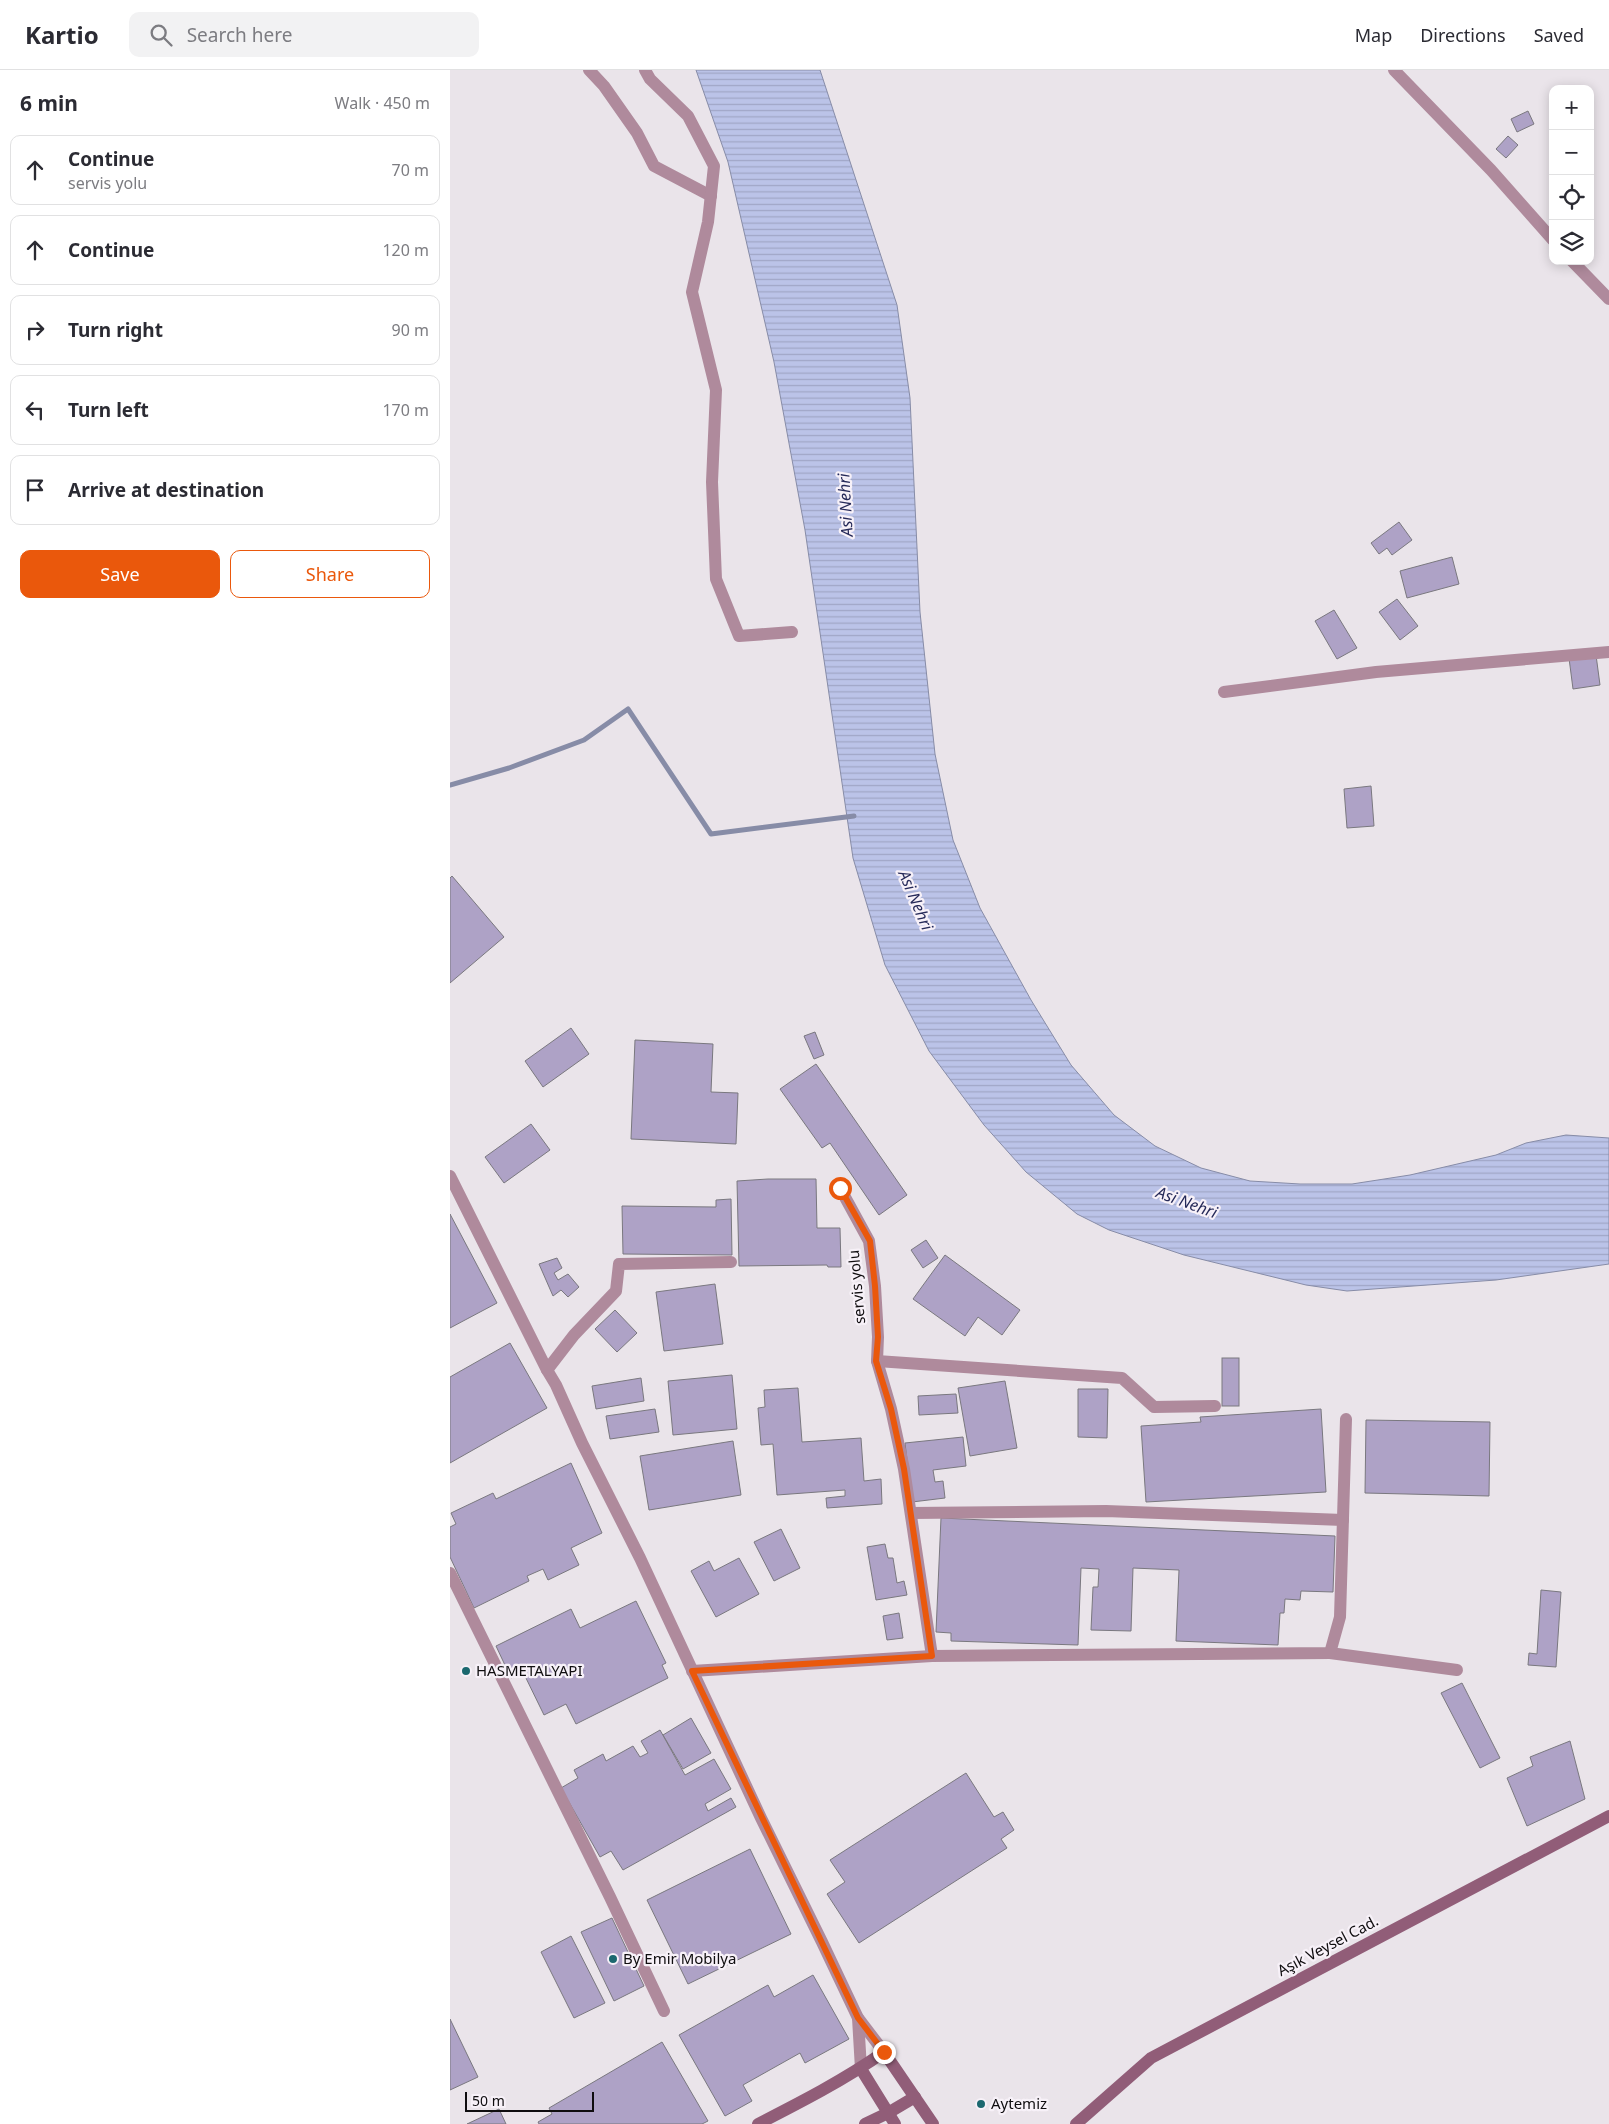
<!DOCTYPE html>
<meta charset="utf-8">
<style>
body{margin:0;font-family:"Noto Sans",sans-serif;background:#f2f2f3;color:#2b2b33}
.controls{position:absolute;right:15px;top:15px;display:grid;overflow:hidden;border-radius:10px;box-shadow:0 2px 12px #0003}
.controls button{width:45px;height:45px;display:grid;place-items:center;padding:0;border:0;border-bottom:1px solid #e1e1e2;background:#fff;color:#2b2b33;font:25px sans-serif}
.scale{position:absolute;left:15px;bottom:12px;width:129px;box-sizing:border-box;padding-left:5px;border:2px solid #0f0d0f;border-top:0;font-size:14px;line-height:18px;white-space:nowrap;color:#0f0d0f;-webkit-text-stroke:4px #f7f1f8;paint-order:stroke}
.stop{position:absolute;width:15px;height:15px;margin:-11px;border:4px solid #ea580c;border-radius:50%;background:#fff}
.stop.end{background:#ea580c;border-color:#fff;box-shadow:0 1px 5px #0008}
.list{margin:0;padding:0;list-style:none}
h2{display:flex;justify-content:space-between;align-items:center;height:65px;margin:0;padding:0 20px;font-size:21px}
h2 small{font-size:16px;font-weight:400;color:#7c7c81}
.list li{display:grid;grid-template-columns:32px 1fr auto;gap:15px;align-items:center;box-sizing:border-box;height:70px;margin:0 10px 10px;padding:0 10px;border:1px solid #e1e1e2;border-radius:10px}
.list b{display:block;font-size:19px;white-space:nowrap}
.list p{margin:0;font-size:16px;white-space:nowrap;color:#7c7c81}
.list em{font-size:16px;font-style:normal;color:#7c7c81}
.actions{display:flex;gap:10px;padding:15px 20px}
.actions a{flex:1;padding:11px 0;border:1px solid #ea580c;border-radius:10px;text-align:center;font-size:18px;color:#ea580c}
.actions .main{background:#ea580c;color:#fff}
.icon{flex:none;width:28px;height:28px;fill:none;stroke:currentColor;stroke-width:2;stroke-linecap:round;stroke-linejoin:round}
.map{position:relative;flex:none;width:1159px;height:2054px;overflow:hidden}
header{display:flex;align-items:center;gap:30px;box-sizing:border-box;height:70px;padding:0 25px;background:#fff;border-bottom:1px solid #e1e1e2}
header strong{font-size:24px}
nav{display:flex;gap:28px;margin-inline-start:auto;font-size:18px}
.search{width:350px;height:45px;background:#f2f2f3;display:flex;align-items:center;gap:12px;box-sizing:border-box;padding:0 18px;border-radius:10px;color:#7c7c81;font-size:19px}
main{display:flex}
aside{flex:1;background:#fff}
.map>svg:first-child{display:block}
.water{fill:url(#water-rules);stroke:#878ca7}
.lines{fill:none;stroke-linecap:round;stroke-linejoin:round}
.stream{stroke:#878ca7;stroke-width:5}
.building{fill:#aea2c6;stroke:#7a787f}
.street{stroke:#af8a9c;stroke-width:12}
.secondary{stroke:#915d78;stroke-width:12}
.route{stroke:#ea580c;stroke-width:6}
.poi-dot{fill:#1b686f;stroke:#f7f1f8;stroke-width:2}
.labels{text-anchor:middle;stroke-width:4.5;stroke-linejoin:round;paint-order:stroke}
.street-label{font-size:15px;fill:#0f0d0f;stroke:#f7f1f8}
.poi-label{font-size:15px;fill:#0f0d0f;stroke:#f7f1f8;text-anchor:start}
.water-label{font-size:16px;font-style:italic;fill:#262a59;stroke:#f7f1f8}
</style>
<header>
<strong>Kartio</strong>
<div class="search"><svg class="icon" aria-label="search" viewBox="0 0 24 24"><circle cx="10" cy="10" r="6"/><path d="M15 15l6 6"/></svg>Search here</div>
<nav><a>Map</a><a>Directions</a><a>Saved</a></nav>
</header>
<main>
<aside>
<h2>6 min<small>Walk · 450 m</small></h2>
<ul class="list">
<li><svg class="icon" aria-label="ahead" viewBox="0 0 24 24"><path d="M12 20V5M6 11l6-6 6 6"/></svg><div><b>Continue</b><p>servis yolu</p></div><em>70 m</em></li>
<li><svg class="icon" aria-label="ahead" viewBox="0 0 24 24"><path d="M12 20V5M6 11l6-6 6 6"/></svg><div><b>Continue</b></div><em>120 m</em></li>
<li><svg class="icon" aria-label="right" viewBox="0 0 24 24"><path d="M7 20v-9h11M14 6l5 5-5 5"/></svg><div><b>Turn right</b></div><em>90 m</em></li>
<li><svg class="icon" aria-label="left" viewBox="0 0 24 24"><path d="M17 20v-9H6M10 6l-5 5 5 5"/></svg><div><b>Turn left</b></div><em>170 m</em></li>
<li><svg class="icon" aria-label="arrive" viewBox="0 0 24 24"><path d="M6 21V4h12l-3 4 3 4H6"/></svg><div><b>Arrive at destination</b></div></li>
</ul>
<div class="actions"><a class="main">Save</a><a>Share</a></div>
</aside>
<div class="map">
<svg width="1159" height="2054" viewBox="0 0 1159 2054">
<defs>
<pattern id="water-rules" width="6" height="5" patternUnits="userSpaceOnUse" patternTransform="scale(1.25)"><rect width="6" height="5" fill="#bbc3e8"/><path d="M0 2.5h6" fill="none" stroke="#a0a6c6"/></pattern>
</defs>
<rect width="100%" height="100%" fill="#eae4ea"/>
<polygon class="water" points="246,0 370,0 447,235 460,328 470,542 485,684 503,770 530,838 581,930 621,995 664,1045 705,1076 751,1098 800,1111 850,1114 902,1114 960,1105 1046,1085 1076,1073 1116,1065 1159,1068 1159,1194 1046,1210 950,1217 897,1221 856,1215 734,1185 659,1160 627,1144 576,1102 534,1055 479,981 435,895 403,788 355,460 324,292 278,92"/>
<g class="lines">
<polyline class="stream" points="0,715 59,698 134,670 178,639 261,764 404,746"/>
</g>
<g class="building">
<polygon points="1078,41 1084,54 1067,62 1061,49"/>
<polygon points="1058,66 1068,75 1056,88 1046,79"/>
<polygon points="949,452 962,470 942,485 937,478 929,484 921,473"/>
<polygon points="1002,487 1009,514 957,528 950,501"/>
<polygon points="947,529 968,556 950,570 929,542"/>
<polygon points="884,540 907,578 887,589 865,551"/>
<polygon points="1146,585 1150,615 1123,619 1119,588"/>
<polygon points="921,716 924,756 897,758 894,719"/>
<polygon points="2,806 54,867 0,913 0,808"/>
<polygon points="121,958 139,984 93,1017 75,991"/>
<polygon points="365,962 374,985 364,989 354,966"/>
<polygon points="185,970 263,974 261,1022 288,1023 286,1074 181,1069"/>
<polygon points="366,994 457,1125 429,1145 380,1073 372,1078 330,1019"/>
<polygon points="81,1054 100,1080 54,1113 35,1087"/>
<polygon points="318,1109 366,1109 367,1158 390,1158 391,1197 378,1197 377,1195 289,1196 287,1111"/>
<polygon points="281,1129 282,1185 173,1184 172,1136 266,1137 266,1130"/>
<polygon points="0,1144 47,1233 0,1258"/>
<polygon points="476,1170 488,1188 473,1198 461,1180"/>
<polygon points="495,1185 570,1240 552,1265 528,1247 515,1266 463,1229"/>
<polygon points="107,1188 112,1198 104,1203 108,1210 118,1204 129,1217 118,1227 111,1220 103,1226 89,1194"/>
<polygon points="265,1214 273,1274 214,1281 206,1222"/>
<polygon points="165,1240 187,1263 167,1282 145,1259"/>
<polygon points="60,1273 97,1338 0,1393 0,1307"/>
<rect x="772" y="1288" width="17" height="48"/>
<polygon points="282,1305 287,1359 223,1365 218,1311"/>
<polygon points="191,1308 194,1331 146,1339 142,1316"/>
<polygon points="555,1311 567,1378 520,1386 508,1318"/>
<polygon points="348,1318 352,1372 411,1368 414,1411 431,1409 432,1434 377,1438 376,1428 395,1426 395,1420 327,1425 323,1374 311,1375 308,1338 315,1337 314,1320"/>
<polygon points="628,1319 658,1319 657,1368 628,1367"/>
<polygon points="506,1324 508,1343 469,1345 468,1326"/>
<polygon points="205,1339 209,1362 160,1369 156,1346"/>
<polygon points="871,1339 876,1422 696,1432 691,1356 751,1352 750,1347"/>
<polygon points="916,1350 1040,1352 1039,1426 915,1423"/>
<polygon points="513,1367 516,1396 483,1400 485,1412 493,1411 495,1428 462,1432 455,1373"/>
<polygon points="283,1371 291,1425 199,1440 190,1386"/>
<polygon points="121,1393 152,1463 121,1478 129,1495 98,1510 93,1499 77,1506 79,1511 24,1538 0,1487 0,1457 6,1454 1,1443 43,1423 46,1429"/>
<polygon points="491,1448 885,1466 883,1522 851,1521 850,1530 835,1529 834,1543 830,1543 828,1575 726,1571 729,1500 683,1498 681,1561 641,1560 643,1517 648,1517 649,1499 631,1498 628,1575 501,1571 501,1563 486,1562"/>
<polygon points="331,1459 350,1498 324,1511 304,1472"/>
<polygon points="435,1474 438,1488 443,1488 447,1513 454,1511 457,1525 426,1530 417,1477"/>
<polygon points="289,1488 309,1524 266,1547 241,1501 259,1491 264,1501"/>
<polygon points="1091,1520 1111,1522 1106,1597 1078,1595 1079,1583 1087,1584"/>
<polygon points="186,1531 216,1593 212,1595 218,1608 126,1654 116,1634 94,1645 73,1602 61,1608 46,1576 121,1539 130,1558"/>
<polygon points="449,1543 453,1568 437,1570 433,1546"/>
<polygon points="1012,1613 1050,1688 1030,1698 991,1623"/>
<polygon points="241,1648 261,1683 233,1699 213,1665"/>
<polygon points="210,1660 235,1705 264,1689 281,1719 255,1734 258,1741 281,1728 286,1737 173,1800 161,1781 150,1787 111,1718 128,1708 124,1700 153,1684 156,1691 183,1676 190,1687 198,1683 191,1671"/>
<polygon points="1120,1671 1135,1729 1077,1756 1057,1708 1083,1696 1080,1687"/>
<polygon points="516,1703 544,1747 553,1742 564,1760 551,1769 557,1778 409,1873 377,1824 395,1812 380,1790"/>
<polygon points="300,1779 341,1864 238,1914 197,1830"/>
<polygon points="162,1848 194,1916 164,1931 131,1862"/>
<polygon points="121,1866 155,1933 124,1948 91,1882"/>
<polygon points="363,1905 399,1969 355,1993 350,1983 293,2015 302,2031 275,2046 229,1965 318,1915 324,1927"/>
<polygon points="0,1949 28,2007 0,2020"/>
<polygon points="212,1972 258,2051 252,2054 89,2054 88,2052 102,2044 99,2038"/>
<polygon points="49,2039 56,2054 17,2054"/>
</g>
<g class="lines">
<g class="street">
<polyline points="139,0 154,16 187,63 204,96 261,126"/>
<polyline points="195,0 200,9 238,46 264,96 258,152 242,222 266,320 262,412 266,509 289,566 342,562"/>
<polyline points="944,0 1041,100 1103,170"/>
<polyline points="1122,191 1159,229"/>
<polyline points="774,622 926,602 1159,582"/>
<polyline points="0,1106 97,1300 106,1315 132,1373 190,1488 311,1748 372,1872 408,1948 411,1999"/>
<polyline points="390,1118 419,1171 425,1216 428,1267 427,1291 441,1339 454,1399 482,1586"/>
<polyline points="427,1291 672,1308 704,1337 765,1336"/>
<polyline points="97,1300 124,1265 166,1221 169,1194 281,1192"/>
<polyline points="461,1443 656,1441 893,1450"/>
<polyline points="0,1503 160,1827 214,1941"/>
<polyline points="880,1583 1007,1600"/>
<polyline points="242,1601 482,1586 880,1583 890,1547 896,1349"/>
<polyline points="408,1948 434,1982"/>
</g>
<g class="secondary">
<polyline points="411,1999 445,2054"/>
<path d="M308 2054C351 2032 394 2010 434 1982L483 2054"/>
<polyline points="415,2054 438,2043 465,2027"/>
<polyline points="626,2054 701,1988 1159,1746"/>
</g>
</g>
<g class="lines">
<polyline class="route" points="390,1118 420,1171 425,1216 428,1267 426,1291 441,1339 454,1399 482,1586 242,1601 408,1948 434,1982"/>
</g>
<g class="poi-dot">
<circle cx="16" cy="1601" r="5"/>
<circle cx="163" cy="1889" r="5"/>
<circle cx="531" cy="2034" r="5"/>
</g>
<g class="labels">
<g class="street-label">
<text transform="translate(407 1217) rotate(-95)" y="5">servis yolu</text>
<text transform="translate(878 1876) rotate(-28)" y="5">Aşık Veysel Cad.</text>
</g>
<g class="poi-label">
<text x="26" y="1606">HASMETALYAPI</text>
<text x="173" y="1894">By Emir Mobilya</text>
<text x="541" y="2039">Aytemiz</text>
</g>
<g class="water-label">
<text transform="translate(395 435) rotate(-93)" y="6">Asi Nehri</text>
<text transform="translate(466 830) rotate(67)" y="6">Asi Nehri</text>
<text transform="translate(737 1132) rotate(20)" y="6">Asi Nehri</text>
</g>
</g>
</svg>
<div class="controls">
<button>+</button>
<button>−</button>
<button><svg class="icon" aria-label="locate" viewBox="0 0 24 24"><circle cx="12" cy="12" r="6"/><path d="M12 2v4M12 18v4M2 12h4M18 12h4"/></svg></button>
<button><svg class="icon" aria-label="layers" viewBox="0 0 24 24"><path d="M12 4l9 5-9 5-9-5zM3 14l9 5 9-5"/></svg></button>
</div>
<div class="scale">50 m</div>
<div class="stop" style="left:390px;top:1118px"></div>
<div class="stop end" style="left:434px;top:1982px"></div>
</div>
</main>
